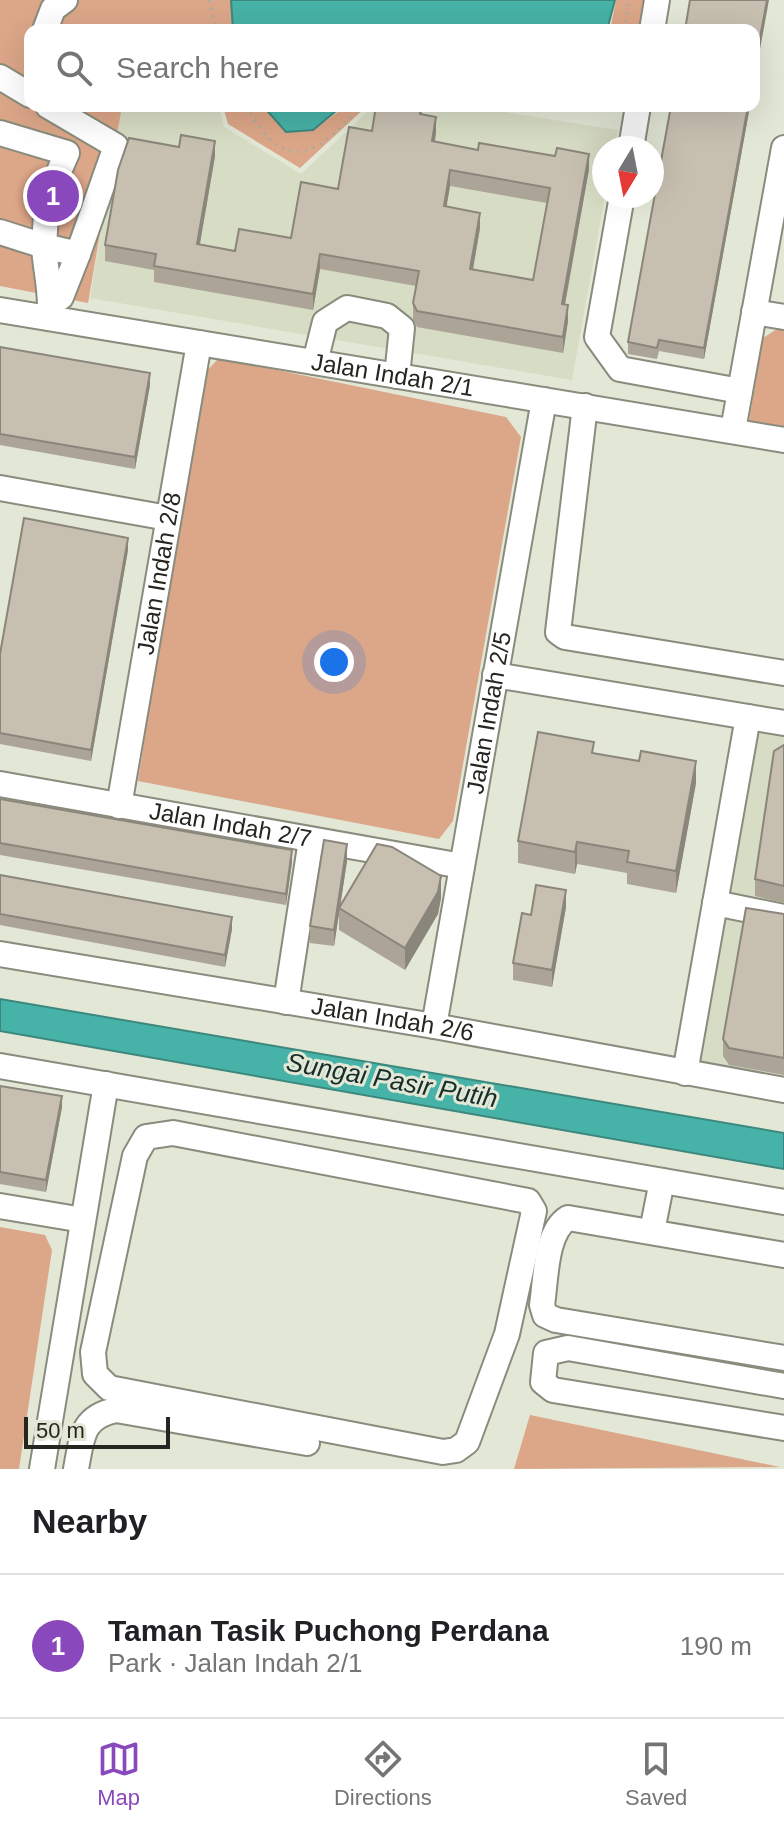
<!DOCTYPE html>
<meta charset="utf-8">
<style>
body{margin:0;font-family:Arial,sans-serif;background:#f2f2f2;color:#202124}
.compass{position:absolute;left:592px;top:136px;width:72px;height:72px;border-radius:50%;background:#fff;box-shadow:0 8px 32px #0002;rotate:190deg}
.scale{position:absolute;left:24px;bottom:20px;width:146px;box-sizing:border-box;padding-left:8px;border:4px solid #252620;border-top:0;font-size:22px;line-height:28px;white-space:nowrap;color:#252620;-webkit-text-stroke:6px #e3e7d6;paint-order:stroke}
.you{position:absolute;left:334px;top:662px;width:28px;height:28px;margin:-20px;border:6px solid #fff;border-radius:50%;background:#1a73e8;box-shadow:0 0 0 12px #1a73e833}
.badge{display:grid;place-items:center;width:52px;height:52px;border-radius:50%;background:#8a48bd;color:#fff;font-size:26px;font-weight:700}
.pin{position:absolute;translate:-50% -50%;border:4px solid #fff;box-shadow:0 2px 8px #0006}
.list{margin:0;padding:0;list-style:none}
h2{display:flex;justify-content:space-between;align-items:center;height:104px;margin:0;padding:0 32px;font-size:34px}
h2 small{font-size:26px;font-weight:400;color:#757577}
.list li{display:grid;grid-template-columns:52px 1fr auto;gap:24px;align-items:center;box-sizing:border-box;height:144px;padding:0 32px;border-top:2px solid #e0e0e0}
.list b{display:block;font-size:30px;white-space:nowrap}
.list p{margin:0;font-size:26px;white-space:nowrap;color:#757577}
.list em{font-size:26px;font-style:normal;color:#757577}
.icon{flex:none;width:44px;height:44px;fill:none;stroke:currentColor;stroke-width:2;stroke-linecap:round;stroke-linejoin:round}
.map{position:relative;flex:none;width:784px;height:1469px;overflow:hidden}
.search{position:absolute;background:#fff;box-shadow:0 8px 32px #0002;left:24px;right:24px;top:24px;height:88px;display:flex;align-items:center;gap:20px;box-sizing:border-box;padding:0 28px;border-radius:16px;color:#757577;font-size:30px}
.sheet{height:248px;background:#fff}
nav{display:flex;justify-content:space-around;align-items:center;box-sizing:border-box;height:112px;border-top:2px solid #e0e0e0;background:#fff;font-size:22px;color:#757577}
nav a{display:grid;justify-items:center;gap:4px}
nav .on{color:#8a48bd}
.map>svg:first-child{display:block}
.built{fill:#d7dcc4}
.green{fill:#dca688}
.water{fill:#47b2a7;stroke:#3d887e;stroke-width:2}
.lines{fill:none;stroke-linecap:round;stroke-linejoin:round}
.minor-casing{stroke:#898c7d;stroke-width:28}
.path{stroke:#aaad9f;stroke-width:3;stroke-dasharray:2 6;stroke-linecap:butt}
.minor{stroke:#fff;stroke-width:24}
.wall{fill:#aba497;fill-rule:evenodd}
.shaded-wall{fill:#8b867b}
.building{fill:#c7bfb0;stroke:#8b867b;stroke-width:2;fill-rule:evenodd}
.labels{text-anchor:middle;stroke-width:6;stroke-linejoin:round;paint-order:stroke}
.street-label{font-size:24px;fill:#252620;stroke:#e3e7d6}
.water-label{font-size:26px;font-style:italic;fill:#162e2b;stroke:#e3e7d6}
</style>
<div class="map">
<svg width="784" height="1469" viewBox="0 0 784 1469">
<rect width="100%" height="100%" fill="#e3e7d6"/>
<g class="built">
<polygon points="122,106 219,106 224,127 301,174 374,106 467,106 618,130 614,148 604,148 605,196 572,380 90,298"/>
<polygon points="754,726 784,731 784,1084 694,1068"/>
</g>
<g class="green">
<polygon points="0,0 231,0 233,30 162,30 137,25 135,30 30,30 30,106 122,106 88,303 0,286"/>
<polygon points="616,0 645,0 640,30 610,30"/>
<polygon points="223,106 271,106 313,130 346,106 367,106 300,168 228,124"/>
<polygon points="777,329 784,330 784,427 749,421 763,338"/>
<polygon points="219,358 506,417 521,437 453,821 439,839 138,781 201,377"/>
<polygon points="0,1227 45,1235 52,1250 19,1469 0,1469"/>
<polygon points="530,1415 780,1467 514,1469"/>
</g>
<g class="water">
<polygon points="231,0 615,0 607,30 233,30"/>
<polygon points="263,106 342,106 313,130 286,132"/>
<polygon points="0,999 784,1133 784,1169 0,1031"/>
</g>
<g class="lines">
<g class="minor-casing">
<g id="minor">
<polyline points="45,30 53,9 65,0"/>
<polyline points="652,30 657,0"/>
<polyline points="0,77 30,95"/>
<path d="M48 106 116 146 78 254 44 246C45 270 53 296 49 318"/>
<polyline points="0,133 67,153 47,199 44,246 0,232"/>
<polyline points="631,148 638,106"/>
<polyline points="622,196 597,337 620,369 740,391"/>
<polyline points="51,304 61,297 78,254"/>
<path id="s1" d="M0 310 784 440"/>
<polyline points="754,312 784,317"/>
<polyline points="315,362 325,322 347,308 387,316 402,328 397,376"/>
<polyline points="585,406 558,632 565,637 784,673"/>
<polyline points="733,430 784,148"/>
<polyline points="0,488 168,518"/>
<polyline points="495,675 784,723"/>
<path id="s2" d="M0 784 462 866"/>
<path id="s3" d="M119 806 199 343"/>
<polyline points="715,903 784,917"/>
<path id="s4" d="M0 954 434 1026 784 1090"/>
<polyline points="286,1002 311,840"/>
<path id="s5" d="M434 1026 544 400"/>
<polyline points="0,1066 784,1202"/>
<polyline points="685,1073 748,717"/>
<polygon points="173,1133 528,1201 534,1211 507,1334 467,1442 456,1450 443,1452 109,1388 95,1374 93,1352 135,1156 146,1137"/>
<polyline points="0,1206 83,1220"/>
<polyline points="652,1231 662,1181"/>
<path d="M784 1255 568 1218C545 1232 546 1280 542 1305L545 1315 556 1320 784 1358"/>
<polyline points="784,1386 568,1348 546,1353 543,1382 553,1390 784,1428"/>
<polyline points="42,1469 106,1084"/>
<path d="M76 1469C82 1438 81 1417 116 1410L307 1443"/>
</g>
</g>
<g class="path">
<polyline points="209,0 216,30"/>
<polyline points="624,30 629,0"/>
<path d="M246 106C286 178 317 155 361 106"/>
<polyline points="487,106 519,109 557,106"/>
</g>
<use href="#minor" class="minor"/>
</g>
<g class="wall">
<path d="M422 106V114L436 132 435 142 589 169 565 305 568 321 563 353 417 327 413 319V303L416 286 320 269 313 310 154 282V270L105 261V245L215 156 200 244 235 251 291 238 338 189 372 131 389 108ZM450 186 547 203 533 280 473 270 480 228 446 207Z"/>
<polygon points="671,106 750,106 704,359 659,351 657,359 628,354 628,342"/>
<polygon points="0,347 150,385 135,469 0,445"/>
<polygon points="128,550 91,761 0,744 0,654"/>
<polygon points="784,745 784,903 755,896 755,879"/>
<polygon points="696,783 676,893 627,884 627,873 577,864 575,874 518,863 518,841"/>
<polygon points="0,799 292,862 286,905 0,855"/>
<polygon points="347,861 340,907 441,898 438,914 405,970 339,930 339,914 334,946 310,943 310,926"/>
<polygon points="0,875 232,929 225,967 0,925"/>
<polygon points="566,907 552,987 513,980 513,963 531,915"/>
<polygon points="784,914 784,1075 729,1065 723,1056 723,1039"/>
<polygon points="0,1086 62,1107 46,1192 0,1184"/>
</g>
<g class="shaded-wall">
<polygon points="767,0 769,0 754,82 754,70"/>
<polygon points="748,106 750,106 704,359 704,348"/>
<polygon points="436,117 436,132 432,157 432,141"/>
<polygon points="215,141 215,156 197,260 197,244"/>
<polygon points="589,154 589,169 562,320 562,304"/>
<polygon points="450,170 450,186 444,222 444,206"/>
<polygon points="480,213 480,228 470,285 470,269"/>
<polygon points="320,254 320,269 313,310 313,294"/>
<polygon points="568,305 568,321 563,353 563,337"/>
<polygon points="150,373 150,385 135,469 135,457"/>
<polygon points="128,538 128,550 91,761 91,750"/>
<polygon points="696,761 696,783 676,893 676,871"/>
<polygon points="577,842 577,864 575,874 575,852"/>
<polygon points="347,844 347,861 334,946 334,930"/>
<polygon points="292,850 292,862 286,905 286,894"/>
<polygon points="441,876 441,898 438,914 405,970 405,948"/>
<polygon points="566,890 566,907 552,987 552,970"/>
<polygon points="232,917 232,929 225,967 225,955"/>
<polygon points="62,1096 62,1107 46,1192 46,1180"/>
</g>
<g class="building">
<polygon points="690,0 767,0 754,70 754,30 685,30"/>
<path d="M376 106 389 108 390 106H421L420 114 436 117 432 141 478 150 479 143 555 156 557 148 589 154 562 304 568 305 563 337 417 311 413 303 419 271 320 254 313 294 154 266 156 254 105 245 118 170 129 138 179 147 181 135 215 141 197 244 235 251 239 229 291 238 301 182 338 189 349 127 372 131ZM450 170 550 188 533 280 470 269 480 213 444 206Z"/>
<polygon points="671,106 748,106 704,348 659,340 657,348 628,342"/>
<polygon points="0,347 150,373 135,457 0,434"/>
<polygon points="24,518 128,538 91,750 0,733 0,654"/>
<polygon points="538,732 594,742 592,753 639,761 641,751 696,761 676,871 627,862 629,851 577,842 575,852 518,841"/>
<polygon points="784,745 784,886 755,879 774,751"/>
<polygon points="0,799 292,850 286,894 0,843"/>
<polygon points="324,840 347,844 334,930 310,926"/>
<polygon points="377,844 392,847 441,876 438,892 405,948 339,908"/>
<polygon points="0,875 232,917 225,955 0,914"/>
<polygon points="536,885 566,890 552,970 513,963 522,913 531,915"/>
<polygon points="746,908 784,914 784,1058 729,1048 723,1039"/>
<polygon points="0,1086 62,1096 46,1180 0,1172"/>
</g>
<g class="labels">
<g class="street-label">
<text dy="8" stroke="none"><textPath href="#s1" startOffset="398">Jalan Indah 2/1</textPath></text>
<text dy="8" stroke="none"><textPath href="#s3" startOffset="236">Jalan Indah 2/8</textPath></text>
<text dy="8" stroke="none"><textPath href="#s5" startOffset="318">Jalan Indah 2/5</textPath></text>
<text dy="8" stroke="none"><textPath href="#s2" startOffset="234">Jalan Indah 2/7</textPath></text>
<text dy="8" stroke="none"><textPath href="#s4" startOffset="398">Jalan Indah 2/6</textPath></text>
</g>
<g class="water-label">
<text transform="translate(392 1080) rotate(10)" y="9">Sungai Pasir Putih</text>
</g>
</g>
</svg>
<svg class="compass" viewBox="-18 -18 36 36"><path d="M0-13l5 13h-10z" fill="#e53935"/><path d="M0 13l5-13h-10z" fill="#757577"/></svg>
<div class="scale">50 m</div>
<div class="you"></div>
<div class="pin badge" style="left:53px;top:196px">1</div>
<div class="search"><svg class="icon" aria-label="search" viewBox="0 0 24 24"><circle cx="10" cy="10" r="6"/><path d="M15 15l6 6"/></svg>Search here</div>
</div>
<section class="sheet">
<h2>Nearby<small></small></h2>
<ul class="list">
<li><span class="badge">1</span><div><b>Taman Tasik Puchong Perdana</b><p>Park · Jalan Indah 2/1</p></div><em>190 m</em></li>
</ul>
</section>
<nav>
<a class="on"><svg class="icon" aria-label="map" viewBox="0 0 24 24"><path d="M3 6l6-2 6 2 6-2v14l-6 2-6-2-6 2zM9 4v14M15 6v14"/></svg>Map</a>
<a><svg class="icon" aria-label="directions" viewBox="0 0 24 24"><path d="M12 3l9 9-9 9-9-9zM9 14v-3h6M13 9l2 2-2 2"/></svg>Directions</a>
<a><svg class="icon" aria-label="saved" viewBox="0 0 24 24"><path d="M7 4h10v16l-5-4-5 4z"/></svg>Saved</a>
</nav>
